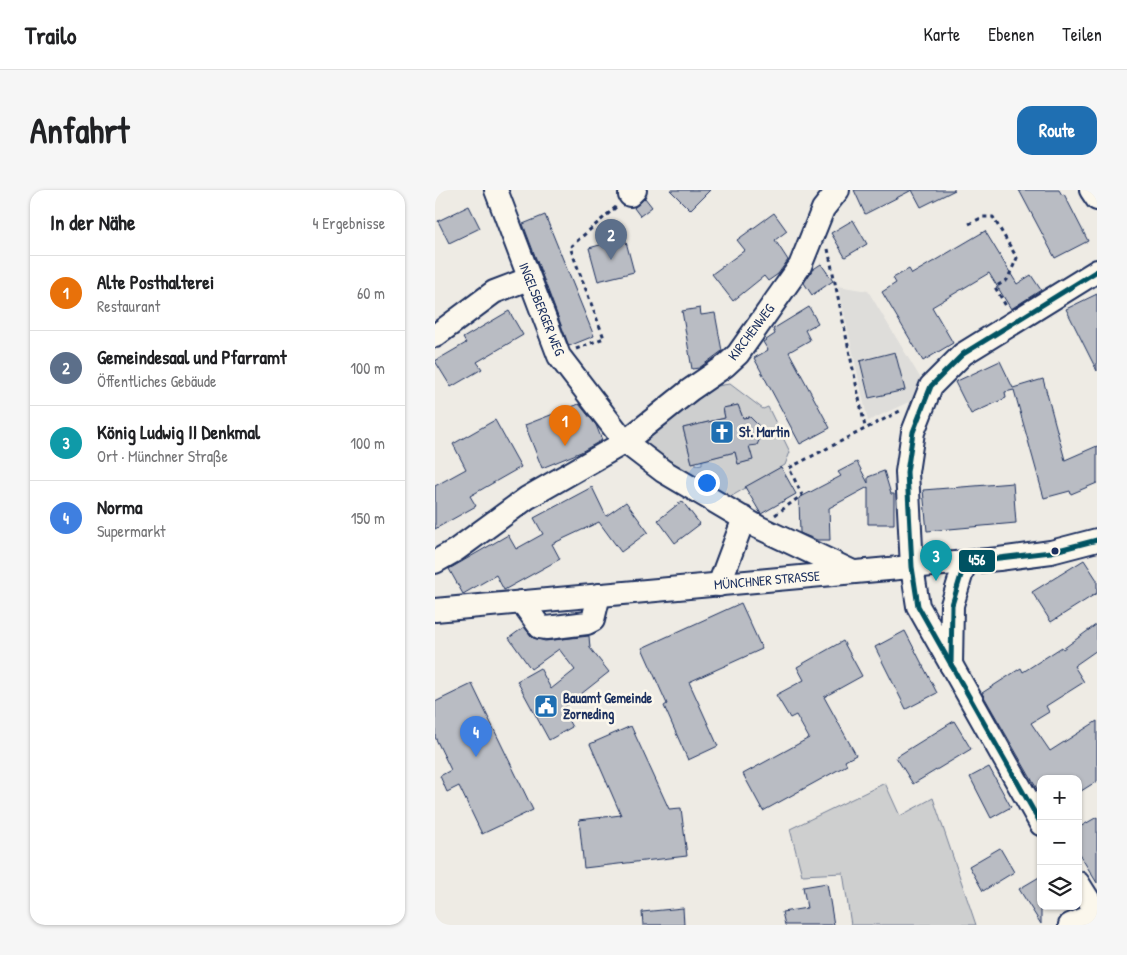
<!DOCTYPE html>
<html lang="de">
<meta charset="utf-8">
<style>
body{margin:0;font-family:"Patrick Hand",sans-serif;background:#f6f6f6;color:#202124}
.controls{position:absolute;right:15px;bottom:15px;display:grid;overflow:hidden;border-radius:10px;box-shadow:0 1px 4px #0004}
.controls button{width:45px;height:45px;display:grid;place-items:center;padding:0;border:0;border-bottom:1px solid #e0e0e0;background:#fff;color:#202124;font:25px sans-serif}
.you{position:absolute;left:271px;top:292px;width:18px;height:18px;margin:-12px;border:4px solid #fff;border-radius:50%;background:#1a73e8;box-shadow:0 0 0 8px #1a73e833}
.badge{display:grid;place-items:center;width:32px;height:32px;border-radius:50%;background:#1f6fb2;color:#fff;font-size:16px;font-weight:700}
.pin{position:absolute;translate:-50% -41px;filter:drop-shadow(0 1px 2px #0008)}
.pin::after{content:'';position:absolute;top:26px;width:18px;height:15px;background:inherit;clip-path:polygon(0 0,100% 0,50% 100%)}
.list{margin:0;padding:0;list-style:none}
h2{display:flex;justify-content:space-between;align-items:center;height:65px;margin:0;padding:0 20px;font-size:21px}
h2 small{font-size:16px;font-weight:400;color:#757577}
.list li{display:grid;grid-template-columns:32px 1fr auto;gap:15px;align-items:center;box-sizing:border-box;height:75px;padding:0 20px;border-top:1px solid #e0e0e0}
.list b{display:block;font-size:19px;white-space:nowrap}
.list p{margin:0;font-size:16px;white-space:nowrap;color:#757577}
.list em{font-size:16px;font-style:normal;color:#757577}
.icon{flex:none;width:28px;height:28px;fill:none;stroke:currentColor;stroke-width:2;stroke-linecap:round;stroke-linejoin:round}
.map{position:relative;flex:none;width:662px;height:735px;overflow:hidden;border-radius:15px}
header{display:flex;align-items:center;gap:30px;box-sizing:border-box;height:70px;padding:0 25px;background:#fff;border-bottom:1px solid #e0e0e0}
header strong{font-size:24px}
nav{display:flex;gap:28px;margin-inline-start:auto;font-size:18px}
.intro{display:flex;align-items:center;justify-content:space-between;box-sizing:border-box;height:120px;padding:0 30px}
h1{margin:0;font-size:35px}
.button{padding:12px 22px;border-radius:15px;background:#1f6fb2;color:#fff;font-size:18px;font-weight:700}
main{display:flex;gap:30px;padding:0 30px}
aside{flex:1;background:#fff;border-radius:15px;box-shadow:0 1px 4px #0004}
.map>svg:first-child{display:block}
.built{fill:#deddda}
.green{fill:#cecfcf;stroke:#747f96;fill-rule:evenodd}
.building{fill:#b9bcc3;stroke:#1b2f5e}
.lines{fill:none;stroke-linecap:round;stroke-linejoin:round}
.minor-casing{stroke:#1b2f5e;stroke-width:26}
.path{stroke:#1b2f5e;stroke-width:3;stroke-dasharray:4 4;stroke-linecap:butt}
.minor{stroke:#fbf7ec;stroke-width:22}
.bus-1-casing{stroke:#fbf7ec;stroke-width:9}
.bus-1{stroke:#005262;stroke-width:5}
.bus-dot{fill:#1b2f5e;stroke:#fbf7ec;stroke-width:2}
.labels{text-anchor:middle;stroke-width:5;stroke-linejoin:round;paint-order:stroke}
.street-label{font-size:14px;fill:#1b2f5e;stroke:#fbf7ec}
.poi-label{font-size:14px;font-weight:bold;fill:#1b2f5e;stroke:#fbf7ec;text-anchor:start}
.line-badge{stroke:#fbf7ec;stroke-width:2}
.badge-label{font-size:14px;text-anchor:middle;font-weight:bold;fill:#fff}
</style>
<header>
<strong>Trailo</strong>
<nav><a>Karte</a><a>Ebenen</a><a>Teilen</a></nav>
</header>
<div class="intro"><h1>Anfahrt</h1><a class="button">Route</a></div>
<main>
<aside>
<h2>In der Nähe<small>4 Ergebnisse</small></h2>
<ul class="list">
<li><span class="badge" style="background:#e8710a">1</span><div><b>Alte Posthalterei</b><p>Restaurant</p></div><em>60 m</em></li>
<li><span class="badge" style="background:#5c6f8a">2</span><div><b>Gemeindesaal und Pfarramt</b><p>Öffentliches Gebäude</p></div><em>100 m</em></li>
<li><span class="badge" style="background:#0f9aa8">3</span><div><b>König Ludwig II Denkmal</b><p>Ort · Münchner Straße</p></div><em>100 m</em></li>
<li><span class="badge" style="background:#3f7fe0">4</span><div><b>Norma</b><p>Supermarkt</p></div><em>150 m</em></li>
</ul>
</aside>
<div class="map">
<svg width="662" height="735" viewBox="0 0 662 735">
<rect width="100%" height="100%" fill="#eeebe4"/>
<filter id="ink" filterUnits="userSpaceOnUse"><feTurbulence type="fractalNoise" baseFrequency=".02" numOctaves="2"/><feDisplacementMap in="SourceGraphic" scale="10" xChannelSelector="R" yChannelSelector="G"/><feConvolveMatrix kernelMatrix="1 2 1 2 8 2 1 2 1" color-interpolation-filters="sRGB"/></filter>
<g filter="url(#ink)">
<polygon class="built" points="403,96 433,101 489,194 480,209 433,231"/>
<g class="green">
<path d="M295 194 328 219 333 217 355 262 350 275 290 310 208 254V245C235 225 260 197 295 194ZM303 215 308 228 315 227C324 236 328 242 322 254L314 256 317 270 303 274 300 262 267 270V274L261 275V272H257L248 238 290 228 288 218Z"/>
<polygon points="450,593 465,626 498,608 541,735 416,735 408,683 367,685 355,639"/>
</g>
<g class="building">
<polygon points="235,0 275,0 255,20"/>
<polygon points="419,0 520,0 486,17 477,0 430,24"/>
<polygon points="584,0 624,0 627,5 629,4 653,51 620,68"/>
<polygon points="210,8 217,17 205,26 199,18"/>
<polygon points="34,16 45,38 14,53 3,31"/>
<polygon points="339,23 352,41 340,50 353,70 343,84 333,91 329,86 298,111 277,84 310,60 302,50"/>
<polygon points="110,25 159,146 134,156 88,34"/>
<polygon points="418,30 432,54 410,67 396,43"/>
<polygon points="550,41 582,94 596,85 606,100 576,119 554,83 497,117 518,153 488,171 447,102 461,93 458,88 474,79 477,84"/>
<polygon points="190,48 199,82 163,91 154,58"/>
<polygon points="386,74 398,91 377,105 369,93 377,80"/>
<polygon points="662,104 662,181 631,119"/>
<polygon points="374,117 383,133 370,140 375,150 354,162 395,238 365,254 319,168 333,160 328,152 340,144 338,139"/>
<polygon points="265,118 266,125 280,123 287,161 264,178 257,179 247,121"/>
<polygon points="74,121 88,145 42,172 47,179 16,197 0,171 31,153 28,148"/>
<polygon points="460,162 470,200 434,208 425,171"/>
<polygon points="565,171 578,198 608,189 630,270 662,256 662,293 636,304 635,301 609,308 579,200 570,202 571,208 536,224 520,192"/>
<polygon points="144,214 161,235 167,250 146,262 107,278 90,235"/>
<polygon points="303,215 308,228 315,227 323,235 326,246 322,255 314,256 318,270 303,274 300,262 257,273 248,238 290,228 288,218"/>
<polygon points="60,230 86,277 35,306 41,316 0,339 0,296 31,279 18,254"/>
<polygon points="422,272 433,293 433,287 449,281 456,304 459,304 459,334 433,334 433,297 394,318 395,350 382,350 365,343 364,308 406,286 403,282"/>
<polygon points="346,277 361,304 326,324 310,297"/>
<polygon points="578,293 581,333 492,341 488,300"/>
<polygon points="157,297 171,326 191,312 213,342 186,362 164,332 117,354 125,369 69,400 61,385 28,404 14,379 73,345 81,359 108,344 99,328"/>
<polygon points="247,311 265,334 240,353 223,330"/>
<polygon points="649,370 662,390 662,403 616,432 597,402"/>
<polygon points="306,413 327,459 254,492 283,556 253,570 229,516 232,514 207,458"/>
<polygon points="662,434 662,460 639,476 649,492 611,516 614,522 596,533 615,561 662,531 662,591 643,603 643,589 606,589 606,606 547,503 586,478 588,482 627,457 628,459"/>
<polygon points="89,437 98,448 110,451 154,446 155,458 174,482 127,519 137,537 114,550 82,491 105,478 116,499 140,480 124,459 96,479 74,448"/>
<polygon points="470,441 502,503 471,519 440,457"/>
<polygon points="408,451 427,486 389,507 421,565 410,571 412,575 328,621 308,584 374,548 361,525 355,528 341,505 369,490 362,477"/>
<polygon points="37,494 98,620 47,644 24,596 12,602 5,586 16,580 0,547 0,512"/>
<polygon points="519,531 536,559 478,594 461,567"/>
<polygon points="196,536 234,619 246,618 252,666 149,678 144,630 186,625 155,554"/>
<polygon points="554,577 576,617 556,628 535,587"/>
<polygon points="662,627 662,693 643,662 643,638"/>
<polygon points="565,658 579,682 548,701 534,676"/>
<polygon points="606,686 606,734 584,699"/>
<polygon points="392,693 399,735 350,735 347,722 372,718 368,697"/>
<polygon points="248,718 249,735 208,735 207,722"/>
</g>
<g class="lines">
<g class="minor-casing">
<g id="minor">
<polyline points="61,0 124,166 190,252 228,281 323,337 418,382"/>
<polyline points="656,0 662,9"/>
<polyline points="195,5 200,0"/>
<polyline points="0,146 59,102 93,89"/>
<polyline points="0,372 21,360 92,308 190,252 255,200 290,176 303,164 365,76 388,19 403,0"/>
<polyline points="284,395 309,328"/>
<polyline points="87,412 105,437 112,438 152,433 158,430 164,405"/>
<polyline points="0,420 564,369 616,362 662,350"/>
<polyline points="516,475 517,415 530,372"/>
<polyline points="606,634 483,416 477,377 472,282 478,242 496,196 528,164 662,81"/>
<polyline points="643,693 662,723"/>
<polyline points="635,735 662,724"/>
</g>
</g>
<g class="path">
<polyline points="534,34 548,27 558,27 582,68 572,90 560,97 571,116"/>
<polyline points="393,59 430,237"/>
<polyline points="141,159 169,148 135,57 181,17"/>
<polyline points="340,325 367,305 354,278 465,221"/>
</g>
<use href="#minor" class="minor"/>
<g class="bus-1-casing">
<g id="bus-1">
<polyline points="519,479 516,475 517,415 530,372 616,362 662,350"/>
<polyline points="606,634 483,416 477,377 472,282 478,242 496,196 528,164 662,81"/>
</g>
</g>
<use href="#bus-1" class="bus-1"/>
</g>
</g>
<defs>
<g id="church-square" transform="scale(1.25)"><rect x="-9" y="-9" width="18" height="18" rx="4" fill="#1f6fb2" stroke="#fbf7ec"/><path d="M-1.2-6h2.4v3.5h3.3v2.4h-3.3V6h-2.4V-.1h-3.3v-2.4h3.3Z" fill="#fff"/></g>
<g id="civic-square" transform="scale(1.25)"><rect x="-9" y="-9" width="18" height="18" rx="4" fill="#1f6fb2" stroke="#fbf7ec"/><path d="M-.6-6.5H3V-4.5H.6V-3L4-1V1h2V6H-6V1h2V-1L-.6-3ZM-1.2 2.5V6h2.4V2.5Z" fill="#fff"/></g>
</defs>
<g fill-rule="evenodd">
<use href="#church-square" x="287" y="242"/>
<use href="#civic-square" x="111" y="516"/>
</g>
<circle class="bus-dot" cx="620" cy="361" r="4.5"/>
<g class="labels">
<g class="street-label">
<text transform="translate(107 119) rotate(68)" y="5">INGELSBERGER WEG</text>
<text transform="translate(316 142) rotate(-53)" y="5">KIRCHENWEG</text>
<text transform="translate(332 390) rotate(-5)" y="5">MÜNCHNER STRASSE</text>
</g>
<g class="poi-label">
<text x="304" y="247">St. Martin</text>
<text x="128" y="513">Bauamt Gemeinde<tspan x="128" dy="16">Zorneding</tspan></text>
</g>
</g>
<rect class="line-badge" x="523" y="359" width="38" height="24" rx="5" fill="#005262"/>
<g class="badge-label">
<text x="542" y="375">456</text>
</g>
</svg>
<div class="controls">
<button>+</button>
<button>−</button>
<button><svg class="icon" aria-label="layers" viewBox="0 0 24 24"><path d="M12 4l9 5-9 5-9-5zM3 14l9 5 9-5"/></svg></button>
</div>
<div class="you"></div>
<div class="pin badge" style="left:130px;top:256px;background:#e8710a">1</div>
<div class="pin badge" style="left:176px;top:70px;background:#5c6f8a">2</div>
<div class="pin badge" style="left:501px;top:391px;background:#0f9aa8">3</div>
<div class="pin badge" style="left:41px;top:567px;background:#3f7fe0">4</div>
</div>
</main>
